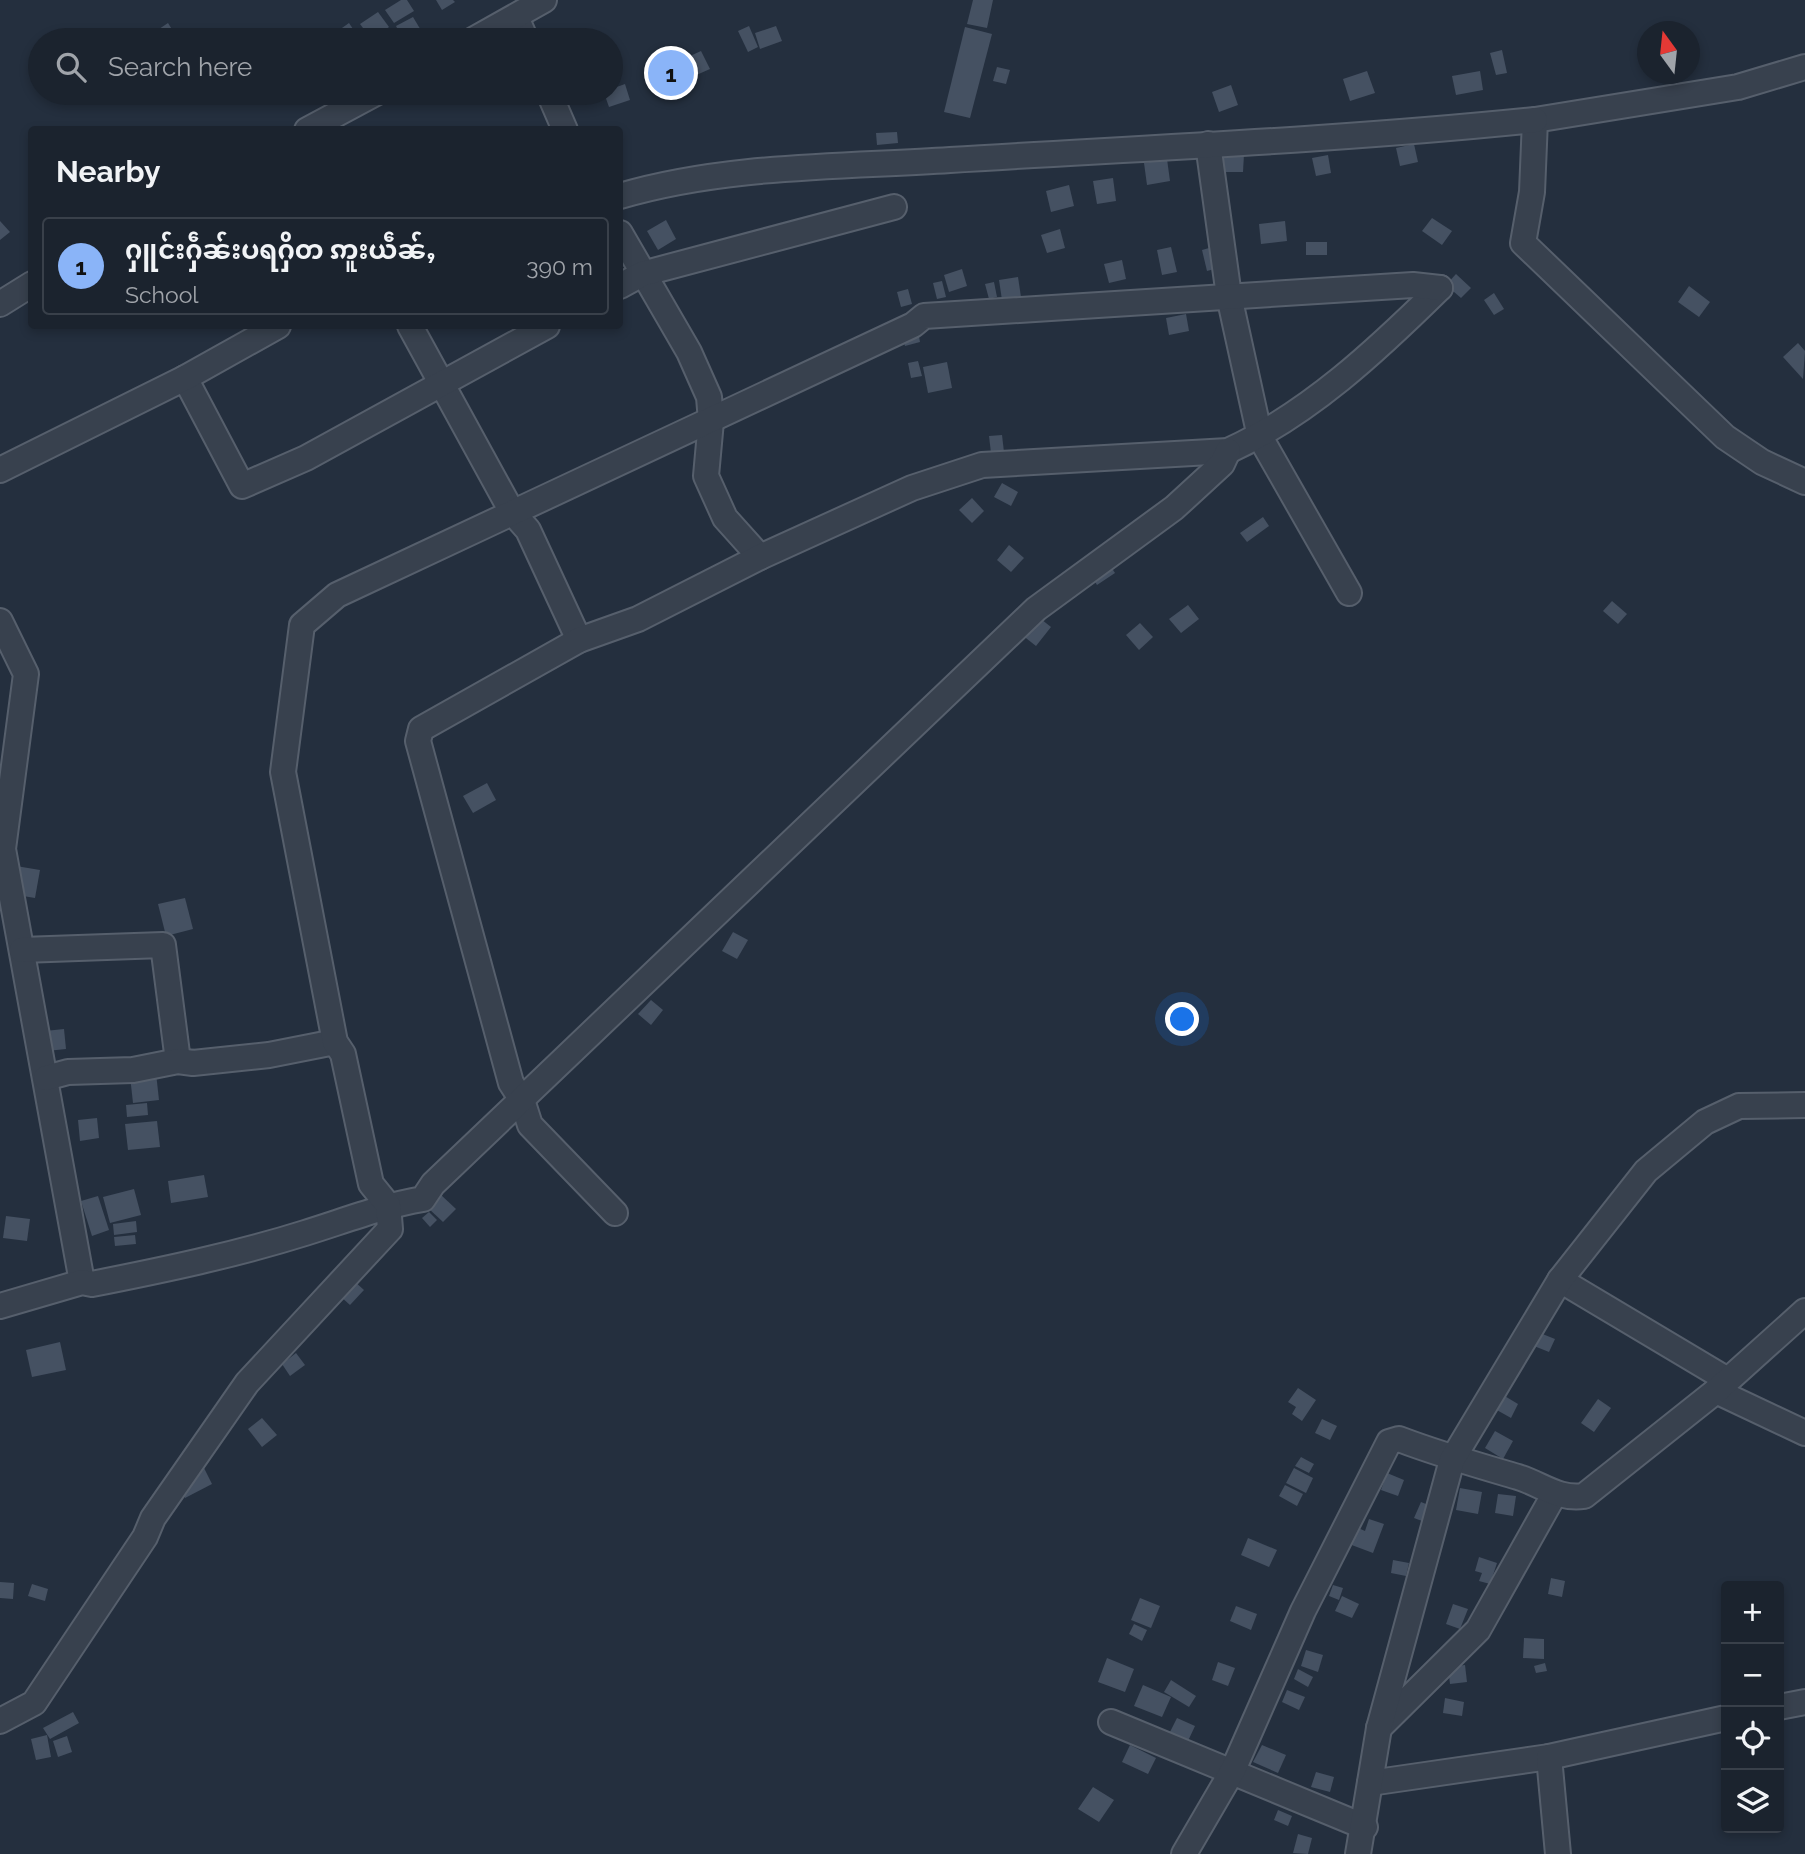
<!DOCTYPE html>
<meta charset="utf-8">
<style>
body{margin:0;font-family:Raleway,"Noto Sans Myanmar",sans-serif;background:#242b36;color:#f1f3f6}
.controls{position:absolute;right:21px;bottom:21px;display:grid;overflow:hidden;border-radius:7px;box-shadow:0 4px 10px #0003}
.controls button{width:63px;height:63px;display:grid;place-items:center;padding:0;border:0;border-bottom:2px solid #39404a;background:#1b232e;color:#f1f3f6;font:35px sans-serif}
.compass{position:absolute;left:1637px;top:21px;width:63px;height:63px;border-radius:50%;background:#1b232e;box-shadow:0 4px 10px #0003;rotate:345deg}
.you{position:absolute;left:1183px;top:1020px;width:24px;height:24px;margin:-18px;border:5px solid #fff;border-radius:50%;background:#1a73e8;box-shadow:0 0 0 10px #1a73e833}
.badge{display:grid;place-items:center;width:46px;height:46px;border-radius:50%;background:#8ab4f8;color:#111;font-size:23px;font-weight:700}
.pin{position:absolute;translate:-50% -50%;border:4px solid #fff;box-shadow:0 2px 7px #0006}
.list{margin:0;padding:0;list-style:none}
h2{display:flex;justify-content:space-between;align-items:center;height:91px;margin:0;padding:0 28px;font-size:30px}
h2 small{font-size:23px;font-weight:400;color:#a0a4aa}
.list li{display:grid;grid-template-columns:46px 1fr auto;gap:21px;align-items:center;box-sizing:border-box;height:98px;margin:0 14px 14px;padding:0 14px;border:2px solid #39404a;border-radius:7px}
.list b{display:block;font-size:26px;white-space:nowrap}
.list p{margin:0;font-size:23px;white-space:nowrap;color:#a0a4aa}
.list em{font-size:23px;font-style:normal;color:#a0a4aa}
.icon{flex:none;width:38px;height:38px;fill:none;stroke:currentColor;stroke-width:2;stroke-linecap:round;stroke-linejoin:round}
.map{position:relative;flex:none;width:1805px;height:1854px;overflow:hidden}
.search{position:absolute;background:#1b232e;box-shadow:0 4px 10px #0003;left:28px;top:28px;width:595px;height:77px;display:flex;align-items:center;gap:18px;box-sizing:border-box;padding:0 24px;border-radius:38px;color:#a0a4aa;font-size:26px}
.panel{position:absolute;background:#1b232e;box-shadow:0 4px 10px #0003;left:28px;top:126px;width:595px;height:203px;border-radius:7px}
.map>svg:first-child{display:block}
.building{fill:#455162}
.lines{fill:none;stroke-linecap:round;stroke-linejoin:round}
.minor-casing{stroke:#565f6c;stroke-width:28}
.minor{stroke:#38414e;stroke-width:24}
</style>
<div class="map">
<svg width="1805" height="1854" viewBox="0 0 1805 1854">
<rect width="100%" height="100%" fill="#242f3e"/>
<g class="building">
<polygon points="401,0 407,0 414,11 394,23 385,10"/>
<polygon points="436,0 453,0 455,2 442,10"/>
<polygon points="973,0 993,0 987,28 967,24"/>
<polygon points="378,12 389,27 372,40 360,24"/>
<polygon points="413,17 422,32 403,40 396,26"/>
<polygon points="168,23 178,39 154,40 150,35"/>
<polygon points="349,23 357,35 349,40 325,40"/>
<polygon points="749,26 758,47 748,52 738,31"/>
<polygon points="776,26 782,41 760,49 755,33"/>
<polygon points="965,27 992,34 970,118 944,112"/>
<polygon points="1502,50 1507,73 1496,75 1490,53"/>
<polygon points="701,51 710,69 685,80 677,62"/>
<polygon points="997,67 1010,70 1006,84 993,81"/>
<polygon points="1367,71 1375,93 1350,101 1343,79"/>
<polygon points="1480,71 1483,90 1456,95 1452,76"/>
<polygon points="625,84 630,100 609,107 604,93 611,93 611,89"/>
<polygon points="1231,85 1238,105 1219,112 1212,92"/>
<polygon points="897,132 898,143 877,145 876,133"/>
<polygon points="1414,144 1418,162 1400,166 1396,148"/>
<polygon points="1223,154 1244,154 1243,172 1222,172"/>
<polygon points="1328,155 1331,173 1316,176 1312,158"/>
<polygon points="1167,159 1170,181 1147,185 1144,163"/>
<polygon points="1113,178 1116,201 1097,204 1093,181"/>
<polygon points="1069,185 1074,206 1051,212 1046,191"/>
<polygon points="1432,218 1452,231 1442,245 1422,231"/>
<polygon points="666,220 676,239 658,250 647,231"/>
<polygon points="0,221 10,232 0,240"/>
<polygon points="1285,221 1287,241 1261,244 1259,224"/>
<polygon points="1060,229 1065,248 1047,253 1041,235"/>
<rect x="1306" y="242" width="21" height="13"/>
<polygon points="1216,246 1222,267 1207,271 1202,250"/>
<polygon points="1171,247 1177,272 1162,275 1157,250"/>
<polygon points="1122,260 1126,279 1109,283 1104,264"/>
<polygon points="962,269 967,286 949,292 944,275"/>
<polygon points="1456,274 1471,288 1461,298 1446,285"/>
<polygon points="1018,277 1021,297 1002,300 999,280"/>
<polygon points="942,281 946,297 937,299 933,283"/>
<polygon points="994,282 997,297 989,299 985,284"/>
<polygon points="1689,286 1710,302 1699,317 1678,302"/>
<polygon points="908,289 912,304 901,307 897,292"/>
<polygon points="1494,293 1504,309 1494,315 1484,300"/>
<polygon points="1186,314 1189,331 1169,335 1166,318"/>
<polygon points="918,331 920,342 905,346 902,334"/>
<polygon points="1798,343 1805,351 1803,379 1783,357"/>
<polygon points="918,361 922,376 911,378 908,363"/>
<polygon points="947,362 952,388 928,393 923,367"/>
<polygon points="1002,435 1004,452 991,453 989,436"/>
<polygon points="1002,483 1018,492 1011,506 994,497"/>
<polygon points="972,498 984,511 972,523 959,510"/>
<polygon points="1263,517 1269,526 1247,542 1240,533"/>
<polygon points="1009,545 1024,558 1011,572 997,560"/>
<polygon points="1106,559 1115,573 1097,585 1088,570"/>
<polygon points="1612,601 1627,614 1618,624 1603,611"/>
<polygon points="1188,605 1199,619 1181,633 1169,619"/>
<polygon points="1032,612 1051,627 1036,646 1017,631"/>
<polygon points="1140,623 1153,637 1139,650 1126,635"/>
<polygon points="487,783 496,800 473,813 463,796"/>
<polygon points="16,866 40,870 35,898 11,894"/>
<polygon points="185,898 193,929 166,936 158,904"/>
<polygon points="733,932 748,940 737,959 722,951"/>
<polygon points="651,1000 663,1010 651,1025 638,1014"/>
<polygon points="64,1029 66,1049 47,1051 45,1031"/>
<polygon points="156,1073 159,1100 133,1103 130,1076"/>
<polygon points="147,1103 148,1115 127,1117 126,1105"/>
<polygon points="97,1118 99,1138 80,1141 78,1120"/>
<polygon points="157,1121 160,1147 128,1150 125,1124"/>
<polygon points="204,1175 208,1197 171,1203 168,1181"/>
<polygon points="134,1189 141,1215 110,1223 103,1197"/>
<polygon points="440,1194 456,1209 443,1222 427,1207"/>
<polygon points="98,1196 109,1230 92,1236 81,1201"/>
<polygon points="429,1212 437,1220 430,1227 422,1218"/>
<polygon points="6,1216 30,1219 27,1241 3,1238"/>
<polygon points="136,1221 137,1232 114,1235 113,1224"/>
<polygon points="135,1235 136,1244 115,1246 114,1237"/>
<polygon points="354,1281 364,1290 350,1305 340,1296"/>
<polygon points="1535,1331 1555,1339 1549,1352 1529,1344"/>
<polygon points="60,1342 66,1370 32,1377 26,1350"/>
<polygon points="296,1353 305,1365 290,1376 282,1364"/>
<polygon points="1298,1388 1316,1400 1302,1421 1292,1414 1296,1407 1288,1402"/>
<polygon points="1503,1395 1518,1404 1511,1418 1495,1409"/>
<polygon points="1598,1399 1611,1408 1594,1432 1581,1423"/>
<polygon points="262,1418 277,1435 262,1447 248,1429"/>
<polygon points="1322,1419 1337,1426 1330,1440 1315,1433"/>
<polygon points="1495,1431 1513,1441 1503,1459 1485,1448"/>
<polygon points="1301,1457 1314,1464 1309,1473 1295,1466"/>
<polygon points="201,1462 212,1484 185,1498 174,1476"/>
<polygon points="1294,1468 1313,1478 1306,1493 1286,1483"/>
<polygon points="1387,1473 1404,1480 1398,1496 1381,1490"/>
<polygon points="1285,1485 1303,1494 1297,1506 1279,1496"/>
<polygon points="1460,1488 1482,1492 1478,1514 1456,1510"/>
<polygon points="1498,1494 1516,1496 1513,1516 1495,1513"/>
<polygon points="1421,1502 1436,1508 1430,1524 1414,1518"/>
<polygon points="1369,1519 1384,1524 1373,1553 1349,1544 1356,1527 1365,1531"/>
<polygon points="1248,1538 1277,1550 1269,1567 1241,1555"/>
<polygon points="1479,1557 1497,1563 1490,1584 1479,1581 1482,1573 1475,1571"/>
<polygon points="1393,1560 1409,1563 1406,1576 1391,1573"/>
<polygon points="1551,1578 1565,1581 1562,1597 1548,1594"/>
<polygon points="0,1582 14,1583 13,1599 0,1598"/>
<polygon points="32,1584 48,1589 45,1601 28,1596"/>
<polygon points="1333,1585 1343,1588 1339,1600 1329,1596"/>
<polygon points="1342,1596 1359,1604 1352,1618 1335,1611"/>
<polygon points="1140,1598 1160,1606 1151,1628 1131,1620"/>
<polygon points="1453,1604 1468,1609 1460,1629 1446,1624"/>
<polygon points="1236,1606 1257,1614 1251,1630 1230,1621"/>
<polygon points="1134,1624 1147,1630 1142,1641 1129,1634"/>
<polygon points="1524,1638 1544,1639 1544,1659 1523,1658"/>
<polygon points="1306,1650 1323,1655 1318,1672 1301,1666"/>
<polygon points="1107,1658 1134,1669 1125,1692 1098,1682"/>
<polygon points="1218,1662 1235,1668 1228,1686 1212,1680"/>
<polygon points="1545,1663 1547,1671 1536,1673 1534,1666"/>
<polygon points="1465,1665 1467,1682 1450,1684 1448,1667"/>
<polygon points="1298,1669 1313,1677 1308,1687 1294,1679"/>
<polygon points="1171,1680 1196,1696 1189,1707 1164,1692"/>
<polygon points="1143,1685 1171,1697 1162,1717 1134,1706"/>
<polygon points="1287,1690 1305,1697 1299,1710 1282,1702"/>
<polygon points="1445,1698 1464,1702 1462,1716 1443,1713"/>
<polygon points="73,1712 79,1723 50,1739 43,1728"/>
<polygon points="1177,1718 1195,1726 1188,1741 1170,1732"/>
<polygon points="47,1735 51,1757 36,1760 31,1739"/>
<polygon points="67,1736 72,1752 58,1757 53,1741"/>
<polygon points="1130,1745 1156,1758 1148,1774 1122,1762"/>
<polygon points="1262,1745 1286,1755 1278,1773 1253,1762"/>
<polygon points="1316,1772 1334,1777 1330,1792 1311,1787"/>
<polygon points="1093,1787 1114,1800 1099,1822 1078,1809"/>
<polygon points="1278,1810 1292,1816 1288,1826 1274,1820"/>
<polygon points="1298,1834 1312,1838 1308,1854 1293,1853"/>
</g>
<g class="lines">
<g class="minor-casing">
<g id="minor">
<polyline points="516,17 526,40"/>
<polyline points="473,40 544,0"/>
<polyline points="1805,67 1738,87 1535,120 1532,192 1523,243 1725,437 1762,462 1805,482"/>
<polyline points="549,93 565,130"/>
<polyline points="307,130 376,93"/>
<polyline points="1208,144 1229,296 1260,437 1349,593"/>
<path d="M620 196C725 165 840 167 950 160 1145 148 1340 140 1535 120"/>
<polyline points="620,233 689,352 709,397 711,421 706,476 725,518 760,557"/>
<polyline points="620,286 642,274 894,207"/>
<polyline points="0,304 32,284"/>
<polyline points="410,326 512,512 528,530 579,640"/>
<polyline points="185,378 242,486 306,458 547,326"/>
<polyline points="0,470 185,378 278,326"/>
<polyline points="0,621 26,674 3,849 82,1282"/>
<polyline points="22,950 163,945 178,1061"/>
<polyline points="46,1078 68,1072 133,1070 178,1061 193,1063 269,1055 335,1042"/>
<path d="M615 1213 530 1125 522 1100 511 1083 418 741 421 729 579 640 638 619 760 557 912 488 982 465 1228 451C1309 414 1377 350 1440 288"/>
<polyline points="1560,1280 1726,1379"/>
<path d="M0 1306 82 1282 92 1284C163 1270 235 1255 305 1233 344 1221 382 1206 423 1199L433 1184 1036 609 1174 508 1222 464 1228 451"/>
<polyline points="1716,1391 1805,1433"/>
<polyline points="1779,1707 1805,1702"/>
<polyline points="0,1721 34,1703 145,1537 153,1518 247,1383 390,1229 388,1205 371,1184 343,1054 335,1042 283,772 302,625 337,595 913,325 924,316 1413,285 1440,288"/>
<polyline points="1111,1722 1365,1827"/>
<polyline points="1379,1728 1478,1630 1555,1493"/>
<polyline points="1370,1783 1549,1757"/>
<path d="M1184 1854 1233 1770 1303 1611 1389 1442 1399 1439C1438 1454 1477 1465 1518 1477 1541 1484 1559 1500 1584 1496L1716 1391 1805 1311"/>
<polyline points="1358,1854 1379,1728 1452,1460 1560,1280 1646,1171 1705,1122 1739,1106 1805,1105"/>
<polyline points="1558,1854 1549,1757 1726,1718"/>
</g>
</g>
<use href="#minor" class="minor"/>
</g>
</svg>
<div class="controls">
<button>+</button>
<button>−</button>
<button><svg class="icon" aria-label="locate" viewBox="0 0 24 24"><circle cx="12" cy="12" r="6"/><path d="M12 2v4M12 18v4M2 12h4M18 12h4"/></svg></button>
<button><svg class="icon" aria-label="layers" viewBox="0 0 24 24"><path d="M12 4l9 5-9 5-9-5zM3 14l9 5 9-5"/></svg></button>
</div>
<svg class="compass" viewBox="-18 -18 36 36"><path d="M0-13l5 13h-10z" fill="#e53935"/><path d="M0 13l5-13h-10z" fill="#a0a4aa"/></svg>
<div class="you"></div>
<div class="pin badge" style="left:671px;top:73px">1</div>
<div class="search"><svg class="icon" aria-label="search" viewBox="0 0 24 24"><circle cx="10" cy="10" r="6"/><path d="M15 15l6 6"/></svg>Search here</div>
<section class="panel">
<h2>Nearby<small></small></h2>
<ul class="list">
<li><span class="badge">1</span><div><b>ႁူင်းႁဵၼ်းပရႁိတ ဢူးယဵၼ်ႇ</b><p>School</p></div><em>390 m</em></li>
</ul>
</section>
</div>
